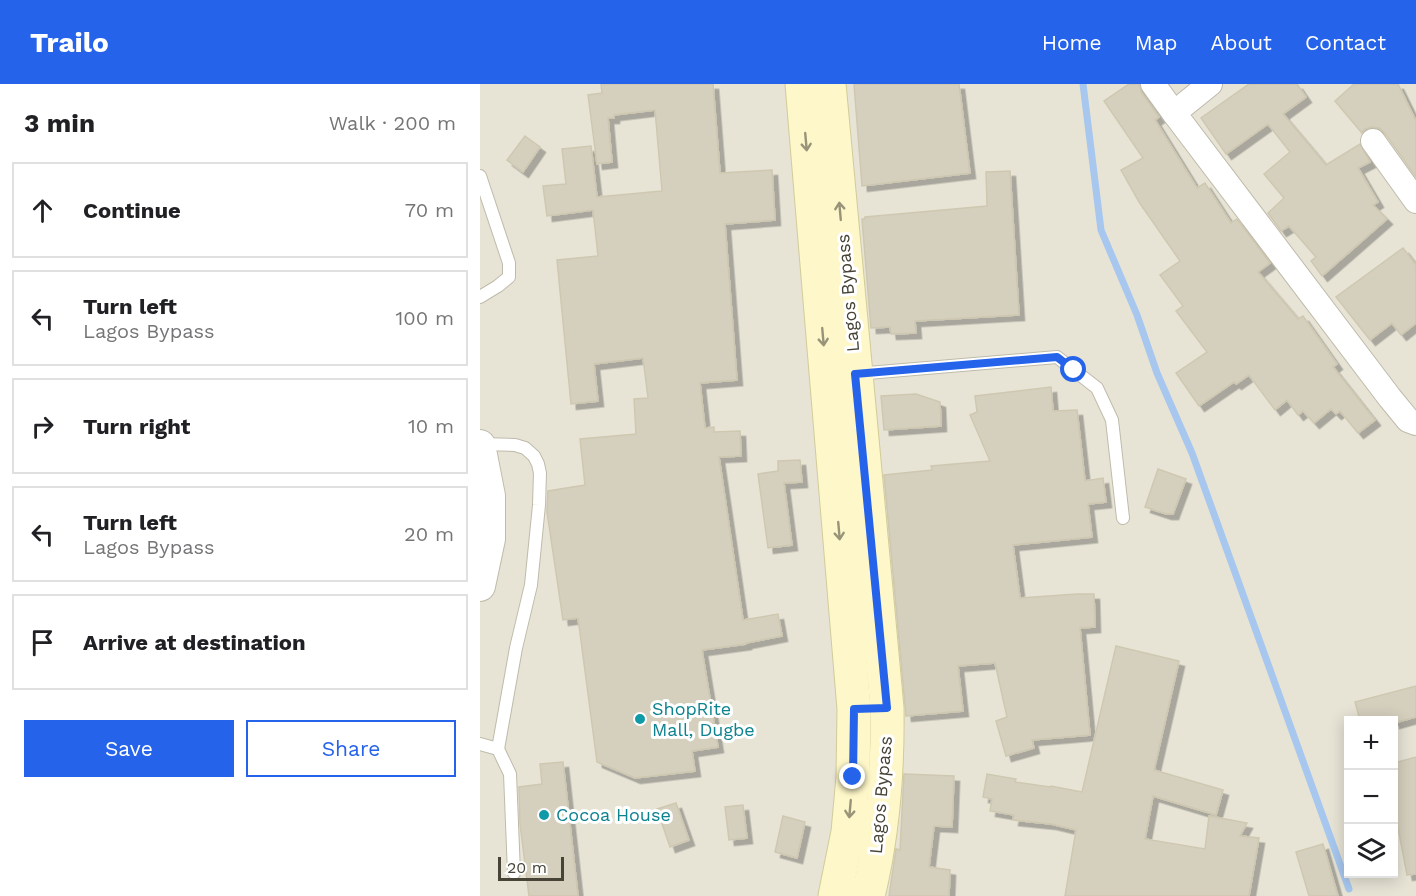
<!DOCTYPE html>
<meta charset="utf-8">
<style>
body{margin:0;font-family:"Work Sans",sans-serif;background:#f6f6f6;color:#202124}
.controls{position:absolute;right:18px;bottom:18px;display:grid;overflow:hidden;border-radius:0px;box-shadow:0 3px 15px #0003}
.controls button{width:54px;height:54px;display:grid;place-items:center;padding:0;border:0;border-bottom:2px solid #e0e0e0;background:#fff;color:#202124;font:30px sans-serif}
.scale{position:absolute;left:18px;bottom:15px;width:66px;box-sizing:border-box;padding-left:6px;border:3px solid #474337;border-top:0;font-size:16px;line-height:21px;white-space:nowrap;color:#474337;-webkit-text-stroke:4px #fff;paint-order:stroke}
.stop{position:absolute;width:18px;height:18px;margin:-14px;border:4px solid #2563eb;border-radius:50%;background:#fff}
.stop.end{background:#2563eb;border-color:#fff;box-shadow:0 2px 6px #0008}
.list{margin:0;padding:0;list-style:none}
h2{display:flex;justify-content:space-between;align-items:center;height:78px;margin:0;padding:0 24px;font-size:26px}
h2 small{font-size:20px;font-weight:400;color:#757577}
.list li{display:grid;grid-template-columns:39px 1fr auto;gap:18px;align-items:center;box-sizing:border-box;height:96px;margin:0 12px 12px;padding:0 12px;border:2px solid #e0e0e0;border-radius:0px}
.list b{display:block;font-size:22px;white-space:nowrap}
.list p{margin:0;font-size:20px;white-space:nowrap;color:#757577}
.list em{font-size:20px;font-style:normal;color:#757577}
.actions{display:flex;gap:12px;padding:18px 24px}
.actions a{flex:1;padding:14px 0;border:2px solid #2563eb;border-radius:0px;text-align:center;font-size:21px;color:#2563eb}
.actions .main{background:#2563eb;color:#fff}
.icon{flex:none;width:33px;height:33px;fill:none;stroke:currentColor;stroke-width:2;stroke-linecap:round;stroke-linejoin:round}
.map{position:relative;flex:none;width:936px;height:812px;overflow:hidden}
header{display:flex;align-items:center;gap:36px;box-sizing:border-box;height:84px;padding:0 30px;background:#2563eb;color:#fff}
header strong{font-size:28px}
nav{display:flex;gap:33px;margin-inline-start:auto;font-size:21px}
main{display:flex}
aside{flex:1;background:#fff}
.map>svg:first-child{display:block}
.residential{fill:#e7e4d6;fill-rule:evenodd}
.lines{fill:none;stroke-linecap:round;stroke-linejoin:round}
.stream{stroke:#a7c7ee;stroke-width:7}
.building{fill:#d5cfbe;stroke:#cfc8b1;stroke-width:1.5;filter:url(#shadow)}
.service-casing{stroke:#bfbbab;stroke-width:14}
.minor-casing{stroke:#bfbbab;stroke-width:26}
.tertiary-casing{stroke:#bfbbab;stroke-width:32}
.secondary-casing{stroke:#d2cb99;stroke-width:35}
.service{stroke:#fff;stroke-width:12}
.minor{stroke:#fff;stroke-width:24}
.tertiary{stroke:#fff;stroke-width:30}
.secondary{stroke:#fdf7c9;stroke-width:33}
.oneway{stroke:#999479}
.route{stroke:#2563eb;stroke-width:8}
.culture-dot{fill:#0f9aa8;stroke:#fff;stroke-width:2}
.labels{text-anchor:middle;stroke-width:6;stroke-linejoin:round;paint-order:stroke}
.street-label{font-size:18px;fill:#474337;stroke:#fff}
.culture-label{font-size:18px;fill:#0d838f;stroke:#fff;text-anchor:start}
</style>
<header>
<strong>Trailo</strong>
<nav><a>Home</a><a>Map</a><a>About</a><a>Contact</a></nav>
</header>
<main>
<aside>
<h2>3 min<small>Walk · 200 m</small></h2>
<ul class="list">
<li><svg class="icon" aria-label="ahead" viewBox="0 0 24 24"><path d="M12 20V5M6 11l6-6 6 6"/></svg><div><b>Continue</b></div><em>70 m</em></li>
<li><svg class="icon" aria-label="left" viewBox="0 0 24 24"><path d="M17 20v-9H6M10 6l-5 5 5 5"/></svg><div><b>Turn left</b><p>Lagos Bypass</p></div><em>100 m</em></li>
<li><svg class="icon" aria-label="right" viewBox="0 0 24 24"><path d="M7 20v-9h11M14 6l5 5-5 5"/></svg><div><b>Turn right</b></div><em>10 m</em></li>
<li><svg class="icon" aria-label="left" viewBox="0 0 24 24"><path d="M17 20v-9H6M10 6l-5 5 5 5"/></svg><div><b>Turn left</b><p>Lagos Bypass</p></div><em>20 m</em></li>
<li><svg class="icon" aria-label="arrive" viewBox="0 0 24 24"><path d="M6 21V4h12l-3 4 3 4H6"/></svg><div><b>Arrive at destination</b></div></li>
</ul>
<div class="actions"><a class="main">Save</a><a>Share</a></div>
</aside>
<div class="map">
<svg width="936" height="812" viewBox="0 0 936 812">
<defs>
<filter id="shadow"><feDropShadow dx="5.5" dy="5.5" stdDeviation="0" flood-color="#0004"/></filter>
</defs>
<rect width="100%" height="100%" fill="#f3f2e8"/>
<path class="residential" d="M0 0H936V812H0ZM868 636H914V790H868Z"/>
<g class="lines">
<polyline class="stream" points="603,0 621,146 657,231 677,289 712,369 869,805"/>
</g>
<g class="building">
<polygon points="121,0 233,0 240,89 292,86 295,136 245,140 257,296 220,299 225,344 234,343 234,348 260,347 261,372 239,373 263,536 298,530 302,552 266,559 266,560 222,566 238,663 212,667 215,687 155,694 117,678 98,534 83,536 67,428 68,407 105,401 100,355 156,350 154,315 168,314 163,274 114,280 118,317 91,320 77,176 118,172 113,126 67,132 63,102 86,100 82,65 111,62 117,113 182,107 175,26 134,31 134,34 128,34 132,78 117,80 108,11 122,9"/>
<polygon points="374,0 479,0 490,89 382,102"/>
<polygon points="649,0 659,0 661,8 679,33 675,36 717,104 725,99 751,139 757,135 790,179 778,188 818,235 823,232 857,280 853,283 895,336 878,349 860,327 856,330 851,325 834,339 823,327 818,331 807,316 795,326 769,291 756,300 754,298 719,322 696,289 727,268 696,227 703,222 680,191 700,177 659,118 641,86 663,74 624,17"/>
<polygon points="769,0 817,0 826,13 803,30 846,81 880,60 890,78 878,84 898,118 893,121 907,135 842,192 831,177 836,173 809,142 801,147 788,129 804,114 784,90 810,68 788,40 746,70 721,34"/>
<polygon points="874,0 918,0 936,37 936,93 904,48 899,44 892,43 885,45 882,49 855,17"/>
<polygon points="45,52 60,63 43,88 27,76"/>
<polygon points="530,87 539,231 435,237 436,249 411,250 410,243 391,244 382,135 385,135 385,133 507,122 506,88"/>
<polygon points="923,164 936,181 936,239 921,251 912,239 890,256 856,213"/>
<polygon points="571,303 573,327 597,326 605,397 623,394 626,418 608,420 612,453 533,461 540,514 597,510 614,510 615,543 600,544 610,651 552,656 554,664 526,672 516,637 527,633 515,579 478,582 483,627 426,632 404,391 452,386 451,382 510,377 490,331 497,328 495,312"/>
<polygon points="436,310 460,318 461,342 404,346 401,312"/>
<polygon points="320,376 322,398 304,399 312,461 288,464 278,390 298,387 298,377"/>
<polygon points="678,385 706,395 693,430 686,430 665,423"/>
<polygon points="636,562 699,577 674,686 743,706 736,731 673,712 665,755 725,765 729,732 767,739 760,752 779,754 769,812 585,812 596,746 571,740 533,736 534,731 510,727 512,715 503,713 507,690 536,695 535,698 570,703 571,702 602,708"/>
<polygon points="936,602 936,633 914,639 914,636 880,636 875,618"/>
<polygon points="936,673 936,790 927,791 914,723 914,679"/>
<polygon points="83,678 98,812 49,812 40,740 39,703 62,700 60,680"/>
<polygon points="424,690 474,692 472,743 454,742 449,783 470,786 469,812 409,812 416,765 420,766"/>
<polygon points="196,719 209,756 190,763 177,725"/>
<polygon points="263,721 267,754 249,756 245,723"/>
<polygon points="303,732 325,738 317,774 295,768"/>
<polygon points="843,760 858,812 829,812 816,768"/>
</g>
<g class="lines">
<g class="service-casing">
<g id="service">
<polyline points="0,92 29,179 29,193 18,202 0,213"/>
<polyline points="376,290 577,273 617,304 632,336 643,434"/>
<polyline points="0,360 35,361 45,364 54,372 58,380 60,389 59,421 51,501 36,564 18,665"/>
<polyline points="0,660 18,665 30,690 34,789"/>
</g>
</g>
<g class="minor-casing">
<g id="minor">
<polyline points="673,0 694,29 910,314 928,336 936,339"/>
<polyline points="694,29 730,0"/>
<polyline points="893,57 936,117"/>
</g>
</g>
<g class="tertiary-casing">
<polyline id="tertiary" points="0,361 10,412 10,455 0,502"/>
</g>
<g class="secondary-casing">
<g id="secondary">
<polyline points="322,0 374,625 373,693 368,748 355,812"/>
<path d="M349 0 407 624C408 687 403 750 388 812"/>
</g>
</g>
<use href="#service" class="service"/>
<use href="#minor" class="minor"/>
<use href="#tertiary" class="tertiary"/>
<use href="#secondary" class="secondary"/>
</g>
<defs><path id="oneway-shaft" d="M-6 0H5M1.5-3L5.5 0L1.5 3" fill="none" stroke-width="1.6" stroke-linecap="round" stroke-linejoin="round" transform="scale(1.5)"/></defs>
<g class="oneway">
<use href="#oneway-shaft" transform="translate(326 58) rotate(85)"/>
<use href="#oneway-shaft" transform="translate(360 127) rotate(-95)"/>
<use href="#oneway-shaft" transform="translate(343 253) rotate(85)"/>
<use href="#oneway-shaft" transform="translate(359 447) rotate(85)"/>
<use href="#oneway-shaft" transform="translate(370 725) rotate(95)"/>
</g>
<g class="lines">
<polyline class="route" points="373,693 374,625 407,624 375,290 577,273 594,286"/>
</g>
<g class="culture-dot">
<circle cx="160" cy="635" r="6"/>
<circle cx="64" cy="731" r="6"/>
</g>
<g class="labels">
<g class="street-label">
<text transform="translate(368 209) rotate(-95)" y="6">Lagos Bypass</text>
<text transform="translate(401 711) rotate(-85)" y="6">Lagos Bypass</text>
</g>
<g class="culture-label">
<text x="172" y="631">ShopRite<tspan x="172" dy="21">Mall, Dugbe</tspan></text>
<text x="76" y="737">Cocoa House</text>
</g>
</g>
</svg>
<div class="controls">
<button>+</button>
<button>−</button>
<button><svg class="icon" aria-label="layers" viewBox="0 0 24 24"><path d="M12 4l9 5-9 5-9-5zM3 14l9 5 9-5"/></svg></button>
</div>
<div class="scale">20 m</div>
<div class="stop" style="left:594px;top:286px"></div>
<div class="stop end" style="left:373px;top:693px"></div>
</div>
</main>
